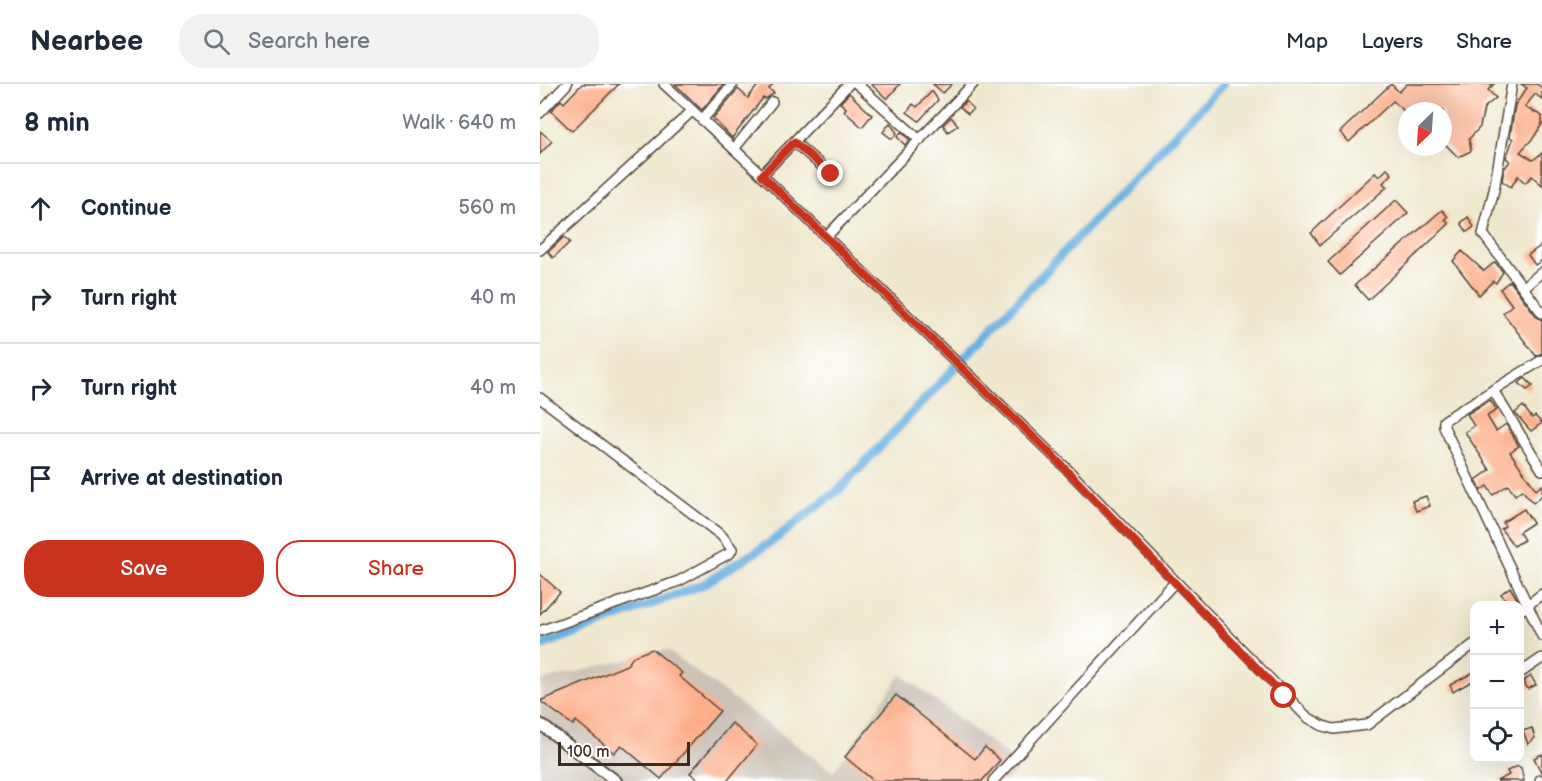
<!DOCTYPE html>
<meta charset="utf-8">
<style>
body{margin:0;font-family:"Balsamiq Sans",sans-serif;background:#f2f2f3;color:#1f2937}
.controls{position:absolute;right:18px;bottom:18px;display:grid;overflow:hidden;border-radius:12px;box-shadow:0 6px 24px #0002}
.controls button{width:54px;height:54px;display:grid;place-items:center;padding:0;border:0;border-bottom:2px solid #e0e1e3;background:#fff;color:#1f2937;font:30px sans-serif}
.compass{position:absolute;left:858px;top:18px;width:54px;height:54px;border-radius:50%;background:#fff;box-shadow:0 6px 24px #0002;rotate:205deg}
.scale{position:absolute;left:18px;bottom:15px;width:132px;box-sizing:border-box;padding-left:6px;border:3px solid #3b2a1e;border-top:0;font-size:16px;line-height:21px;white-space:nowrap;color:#3b2a1e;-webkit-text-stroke:4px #fff;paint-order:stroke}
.stop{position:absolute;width:18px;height:18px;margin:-14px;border:4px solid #c8321e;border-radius:50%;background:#fff}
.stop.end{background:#c8321e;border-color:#fff;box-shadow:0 2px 6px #0008}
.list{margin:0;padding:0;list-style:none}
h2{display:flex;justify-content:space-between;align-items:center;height:78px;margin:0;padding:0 24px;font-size:26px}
h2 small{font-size:20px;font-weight:400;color:#747a83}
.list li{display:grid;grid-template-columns:39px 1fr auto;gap:18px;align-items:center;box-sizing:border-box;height:90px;padding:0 24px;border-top:2px solid #e0e1e3}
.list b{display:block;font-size:22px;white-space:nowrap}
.list em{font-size:20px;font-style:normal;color:#747a83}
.actions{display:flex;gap:12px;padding:18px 24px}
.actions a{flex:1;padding:14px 0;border:2px solid #c8321e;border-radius:24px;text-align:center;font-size:21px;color:#c8321e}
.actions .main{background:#c8321e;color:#fff}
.icon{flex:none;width:33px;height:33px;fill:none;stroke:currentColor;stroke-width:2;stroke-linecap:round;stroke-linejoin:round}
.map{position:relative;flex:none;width:1002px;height:697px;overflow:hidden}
header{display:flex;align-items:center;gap:36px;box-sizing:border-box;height:84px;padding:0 30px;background:#fff;border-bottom:2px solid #e0e1e3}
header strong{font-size:28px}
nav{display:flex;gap:33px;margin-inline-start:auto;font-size:21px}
.search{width:420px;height:54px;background:#f2f2f3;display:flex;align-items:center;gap:15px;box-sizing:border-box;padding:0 21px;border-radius:24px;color:#747a83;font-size:22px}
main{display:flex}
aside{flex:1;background:#fff}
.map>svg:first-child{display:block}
.industrial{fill:#cbc2b8}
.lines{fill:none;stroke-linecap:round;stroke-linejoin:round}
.canal{stroke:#6bb1e1;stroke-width:9}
.building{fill:#fdae89}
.minor-casing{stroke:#564639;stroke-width:12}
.tertiary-casing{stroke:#564639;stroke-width:14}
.minor{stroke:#fff;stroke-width:9}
.tertiary{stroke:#fff;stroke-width:10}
.route{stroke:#c8321e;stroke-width:8}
</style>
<header>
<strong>Nearbee</strong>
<div class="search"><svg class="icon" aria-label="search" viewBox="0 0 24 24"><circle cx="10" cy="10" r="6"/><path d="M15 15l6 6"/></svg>Search here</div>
<nav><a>Map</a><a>Layers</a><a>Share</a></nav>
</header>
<main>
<aside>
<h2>8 min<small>Walk · 640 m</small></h2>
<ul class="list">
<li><svg class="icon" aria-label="ahead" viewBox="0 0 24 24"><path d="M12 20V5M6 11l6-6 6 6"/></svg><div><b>Continue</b></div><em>560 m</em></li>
<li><svg class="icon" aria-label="right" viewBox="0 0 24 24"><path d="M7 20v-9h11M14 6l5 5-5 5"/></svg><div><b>Turn right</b></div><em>40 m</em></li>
<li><svg class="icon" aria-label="right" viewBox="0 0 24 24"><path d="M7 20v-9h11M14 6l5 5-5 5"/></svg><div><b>Turn right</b></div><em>40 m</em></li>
<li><svg class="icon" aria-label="arrive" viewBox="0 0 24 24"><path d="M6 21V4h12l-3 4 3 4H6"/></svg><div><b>Arrive at destination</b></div></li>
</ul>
<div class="actions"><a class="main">Save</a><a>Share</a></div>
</aside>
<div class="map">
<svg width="1002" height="697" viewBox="0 0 1002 697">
<rect width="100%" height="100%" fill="#fff"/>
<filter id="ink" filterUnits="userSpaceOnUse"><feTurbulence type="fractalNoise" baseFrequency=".0167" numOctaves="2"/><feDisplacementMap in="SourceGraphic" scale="12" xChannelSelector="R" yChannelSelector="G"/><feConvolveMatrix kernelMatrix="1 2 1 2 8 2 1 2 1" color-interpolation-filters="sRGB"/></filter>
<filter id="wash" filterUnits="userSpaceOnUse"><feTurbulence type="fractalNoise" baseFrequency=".008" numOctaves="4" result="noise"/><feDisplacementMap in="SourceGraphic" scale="24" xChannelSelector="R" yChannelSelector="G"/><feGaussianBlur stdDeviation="1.35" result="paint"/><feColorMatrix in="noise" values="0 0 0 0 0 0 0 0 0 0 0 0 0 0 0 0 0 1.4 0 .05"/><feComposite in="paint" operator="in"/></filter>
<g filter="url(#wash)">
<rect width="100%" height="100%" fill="#efe8cf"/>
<polygon class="industrial" points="127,566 293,688 361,590 480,681 467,697 0,697 0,597"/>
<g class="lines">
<polyline class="canal" points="0,562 162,501 230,459 302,403 683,0"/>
</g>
<g id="blocks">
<g class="building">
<polygon points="42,0 79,0 32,47 11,27 21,16 24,19"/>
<polygon points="135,0 184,0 162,26"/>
<polygon points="219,0 233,0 229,5 234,9 225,15 223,14 192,54 173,34 198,5 208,14"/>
<polygon points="331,0 360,0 347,15"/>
<polygon points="393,0 412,0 403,9"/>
<polygon points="851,0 859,8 867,0 954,0 948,6 956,14 944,24 940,43 929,55 931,67 918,73 903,58 903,27 864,27 853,17 809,58 800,48"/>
<polygon points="981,0 997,0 1002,4 1002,15 995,10 985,23 1002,32 1002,40 994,53 980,68 993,76 1002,69 1002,101 992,92 985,99 978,92 971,103 962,97 964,85 970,77 966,74 973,55 970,53 975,21 987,4"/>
<polygon points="392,7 398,16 379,37 367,28 373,20 377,23"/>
<polygon points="309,9 332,31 322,43 304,27 306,24 300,19"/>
<polygon points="426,17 433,25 428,30 420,23"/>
<polygon points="411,33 418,41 408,48 403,41"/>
<polygon points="350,39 357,49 352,55 343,48"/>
<polygon points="0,47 12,57 0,70"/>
<polygon points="361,48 370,56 365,61 357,53"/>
<polygon points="847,85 852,90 843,99 847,103 780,161 771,149 835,89 839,93"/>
<polygon points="856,116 868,129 800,191 788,178"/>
<polygon points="902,126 908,133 905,136 909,140 828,216 815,201"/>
<polygon points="928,133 934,143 927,148 921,139"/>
<polygon points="24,153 30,158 13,174 8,168"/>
<polygon points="1002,161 1002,176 995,181 988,171"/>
<polygon points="922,167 944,187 955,178 963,188 956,199 953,197 939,211 913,177"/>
<polygon points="970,197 997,233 1002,236 1002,269 996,272 963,229 972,221 960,205"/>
<polygon points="985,294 993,302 987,306 979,299"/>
<polygon points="950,316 957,326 947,332 956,347 966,340 979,362 970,368 996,406 1002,401 1002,411 993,419 982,406 975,411 968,401 953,411 947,402 941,406 936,396 950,386 925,348 934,342 927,330"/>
<polygon points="983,322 992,334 995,332 1002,339 991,347 975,329"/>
<polygon points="886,412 890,422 876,427 872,417"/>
<polygon points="984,425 993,439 979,448 984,456 974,462 961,445 965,442 963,438"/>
<polygon points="0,490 20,508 0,530"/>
<polygon points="970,503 979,518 975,522 970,522 961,510"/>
<polygon points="112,565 142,589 139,592 180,627 121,695 81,661 74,669 36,637 33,641 0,617 87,581 94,572"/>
<polygon points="934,588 934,596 913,608 910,601"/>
<polygon points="991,592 996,601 988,605 983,597"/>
<polygon points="356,611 435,675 445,663 460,676 442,697 334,697 305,673"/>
<polygon points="192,639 217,661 187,697 160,697 150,689"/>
<polygon points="992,644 995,654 988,660 983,647"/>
<polygon points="1002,670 1002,690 994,674"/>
<polygon points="978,682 981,684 984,697 957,697 969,691 967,687"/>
</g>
</g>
</g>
<g filter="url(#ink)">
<use href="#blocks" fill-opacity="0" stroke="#564639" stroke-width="1.5"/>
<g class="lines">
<g class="minor-casing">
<g id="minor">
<polyline points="124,0 222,91 309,0"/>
<polyline points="317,0 380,56"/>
<polyline points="972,0 954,106 943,150 1002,229"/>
<polyline points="0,29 27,0"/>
<polyline points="162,36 193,0"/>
<polyline points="254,58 291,90"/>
<polyline points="194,65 232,18"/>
<polyline points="222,91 525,383 767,633 783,642 794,645 827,641 934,560"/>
<polyline points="287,152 433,0"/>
<polyline points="0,166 152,27"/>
<polyline points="984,203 1002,188"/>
<polyline points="1002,276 908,334 904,337 904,343 1002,552"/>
<polyline points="953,306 1002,386"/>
<polyline points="0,314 182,452 192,465 190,469 139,497 0,547"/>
<polyline points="980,527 1002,510"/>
<polyline points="980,589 1002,574"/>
<polyline points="1000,696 1001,697"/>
<polyline points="453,697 635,498"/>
</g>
</g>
<g class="tertiary-casing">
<polyline id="tertiary" points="0,640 76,697"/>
</g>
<use href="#minor" class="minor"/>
<use href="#tertiary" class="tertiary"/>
</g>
</g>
<g class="lines" filter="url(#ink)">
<polyline class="route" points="291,90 254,58 222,91 510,369 744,612"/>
</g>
</svg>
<div class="controls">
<button>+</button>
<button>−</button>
<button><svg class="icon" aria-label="locate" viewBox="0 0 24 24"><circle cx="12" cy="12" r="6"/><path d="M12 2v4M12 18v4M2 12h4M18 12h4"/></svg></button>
</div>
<svg class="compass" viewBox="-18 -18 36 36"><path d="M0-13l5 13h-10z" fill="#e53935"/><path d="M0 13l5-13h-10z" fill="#747a83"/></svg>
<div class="scale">100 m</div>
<div class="stop" style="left:744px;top:612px"></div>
<div class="stop end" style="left:291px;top:90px"></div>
</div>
</main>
